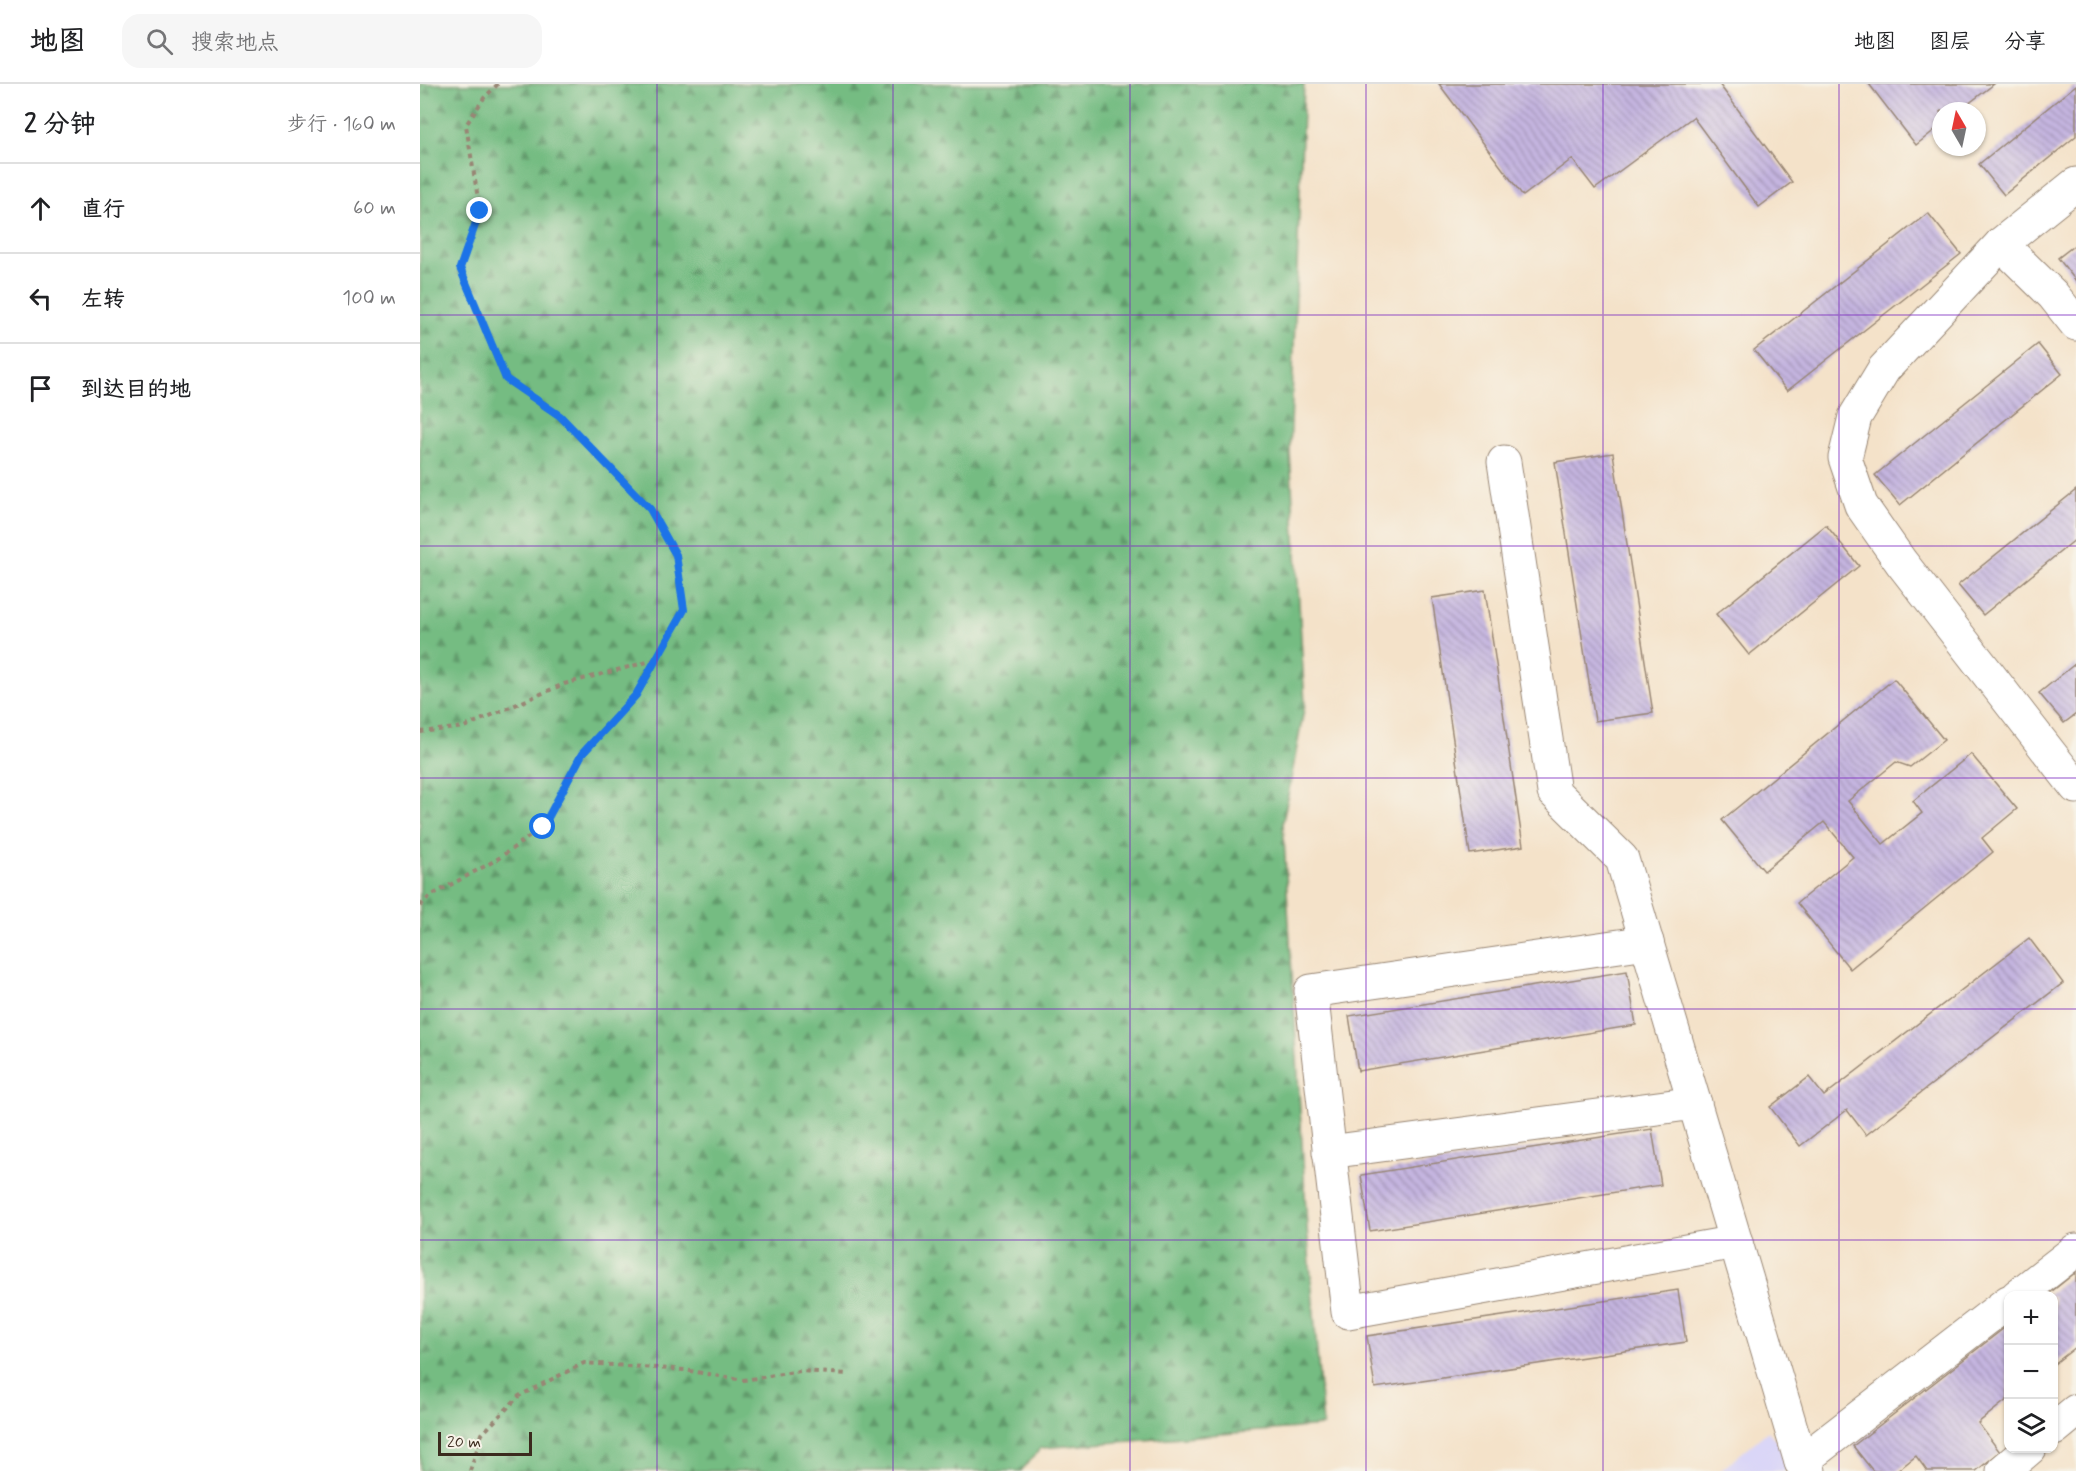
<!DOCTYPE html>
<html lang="zh">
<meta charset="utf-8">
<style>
body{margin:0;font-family:Mynerve,"LXGW WenKai TC",sans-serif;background:#f6f6f6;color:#202124}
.controls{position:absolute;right:18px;bottom:18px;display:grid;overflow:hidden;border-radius:12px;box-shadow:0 2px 4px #0004}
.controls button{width:54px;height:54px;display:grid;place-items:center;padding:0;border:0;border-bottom:2px solid #e0e0e0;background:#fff;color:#202124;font:30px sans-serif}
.compass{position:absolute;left:1512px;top:18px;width:54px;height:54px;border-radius:50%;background:#fff;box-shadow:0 2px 4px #0004;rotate:351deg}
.scale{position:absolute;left:18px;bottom:15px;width:94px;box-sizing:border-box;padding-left:6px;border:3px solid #3b2a1e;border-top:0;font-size:16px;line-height:21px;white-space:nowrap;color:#3b2a1e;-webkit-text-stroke:4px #f7f3e8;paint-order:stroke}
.stop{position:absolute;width:18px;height:18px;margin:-14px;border:4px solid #1a73e8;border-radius:50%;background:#fff}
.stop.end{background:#1a73e8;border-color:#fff;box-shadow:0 2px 6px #0008}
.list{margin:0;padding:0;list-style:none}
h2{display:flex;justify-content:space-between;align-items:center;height:78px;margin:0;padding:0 24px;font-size:26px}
h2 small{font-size:20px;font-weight:400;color:#757577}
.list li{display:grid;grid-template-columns:39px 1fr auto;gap:18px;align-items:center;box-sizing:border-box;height:90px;padding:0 24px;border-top:2px solid #e0e0e0}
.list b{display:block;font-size:22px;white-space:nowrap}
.list em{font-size:20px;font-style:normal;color:#757577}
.icon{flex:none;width:33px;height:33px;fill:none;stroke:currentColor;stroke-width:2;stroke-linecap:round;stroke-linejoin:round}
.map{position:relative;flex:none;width:1656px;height:1387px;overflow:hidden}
header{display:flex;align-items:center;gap:36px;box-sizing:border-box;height:84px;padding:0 30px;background:#fff;border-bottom:2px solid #e0e0e0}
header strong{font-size:28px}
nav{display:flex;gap:33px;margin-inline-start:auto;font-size:21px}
.search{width:420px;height:54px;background:#f6f6f6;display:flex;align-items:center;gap:15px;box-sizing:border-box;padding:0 21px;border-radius:18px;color:#757577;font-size:22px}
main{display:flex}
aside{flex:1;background:#fff}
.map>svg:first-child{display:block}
.built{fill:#dad6f7}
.forest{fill:url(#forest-firs);stroke:#587350;stroke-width:1.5}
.building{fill:url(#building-back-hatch)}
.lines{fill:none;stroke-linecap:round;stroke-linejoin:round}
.minor-casing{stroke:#988674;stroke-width:35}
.path{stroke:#988674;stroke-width:4;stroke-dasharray:4.5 4.5;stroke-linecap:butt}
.minor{stroke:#fff;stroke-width:33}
.route{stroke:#1a73e8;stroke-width:8}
.grid{fill:none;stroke:#7b2cbf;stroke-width:1.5;stroke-opacity:0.55}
</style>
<header>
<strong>地图</strong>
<div class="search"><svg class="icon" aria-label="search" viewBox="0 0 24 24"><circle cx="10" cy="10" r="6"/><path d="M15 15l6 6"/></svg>搜索地点</div>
<nav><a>地图</a><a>图层</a><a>分享</a></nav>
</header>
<main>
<aside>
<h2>2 分钟<small>步行 · 160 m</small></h2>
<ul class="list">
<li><svg class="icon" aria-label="ahead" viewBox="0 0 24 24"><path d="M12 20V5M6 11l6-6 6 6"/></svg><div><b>直行</b></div><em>60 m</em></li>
<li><svg class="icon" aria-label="left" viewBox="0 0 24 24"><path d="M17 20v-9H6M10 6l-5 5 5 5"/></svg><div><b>左转</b></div><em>100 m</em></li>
<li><svg class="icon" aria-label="arrive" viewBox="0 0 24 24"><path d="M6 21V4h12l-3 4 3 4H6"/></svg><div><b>到达目的地</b></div></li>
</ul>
</aside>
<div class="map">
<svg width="1656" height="1387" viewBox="0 0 1656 1387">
<defs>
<pattern id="forest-firs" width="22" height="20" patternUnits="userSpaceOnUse" patternTransform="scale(1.5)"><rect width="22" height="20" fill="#74bc82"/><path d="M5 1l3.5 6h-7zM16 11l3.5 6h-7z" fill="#60996a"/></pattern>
<pattern id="building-back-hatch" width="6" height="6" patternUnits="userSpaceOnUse" patternTransform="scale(1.5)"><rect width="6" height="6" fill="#c5b5e0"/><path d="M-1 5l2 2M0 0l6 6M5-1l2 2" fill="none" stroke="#a193b5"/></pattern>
</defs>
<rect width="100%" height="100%" fill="#f7f3e8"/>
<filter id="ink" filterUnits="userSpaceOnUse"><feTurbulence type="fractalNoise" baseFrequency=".0167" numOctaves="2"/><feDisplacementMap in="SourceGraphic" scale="12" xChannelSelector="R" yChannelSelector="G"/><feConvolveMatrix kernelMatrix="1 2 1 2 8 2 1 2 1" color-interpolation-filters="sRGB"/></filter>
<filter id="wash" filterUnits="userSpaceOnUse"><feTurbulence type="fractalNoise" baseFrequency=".008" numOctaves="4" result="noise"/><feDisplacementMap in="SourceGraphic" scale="24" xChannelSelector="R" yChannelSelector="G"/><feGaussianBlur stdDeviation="1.35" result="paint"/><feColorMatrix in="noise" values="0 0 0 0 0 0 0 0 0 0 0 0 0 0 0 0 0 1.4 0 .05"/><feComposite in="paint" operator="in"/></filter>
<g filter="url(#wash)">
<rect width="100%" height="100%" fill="#f4e2c9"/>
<polygon class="built" points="1348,1347 1381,1387 1300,1387"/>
<polygon class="forest" points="0,0 884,0 870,368 885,620 863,738 887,1143 903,1342 621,1364 601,1387 0,1387"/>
<g id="blocks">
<g class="building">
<polygon points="1019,0 1299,0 1372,98 1339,123 1273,33 1175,105 1152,75 1103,112"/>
<polygon points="1449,0 1574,0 1539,27 1521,27 1521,41 1496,61"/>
<polygon points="1656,1 1656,52 1584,111 1559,80"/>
<polygon points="1508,129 1541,170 1367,307 1334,266"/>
<polygon points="1656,160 1656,197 1638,174"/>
<polygon points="1618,260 1642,290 1480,421 1455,391"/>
<polygon points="1193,369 1233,629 1175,637 1135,378"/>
<polygon points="1656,406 1656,455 1563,531 1538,501"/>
<polygon points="1406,441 1439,482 1329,571 1296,530"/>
<polygon points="1065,506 1103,762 1050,770 1012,514"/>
<polygon points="1656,579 1656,630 1644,639 1619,609"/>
<polygon points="1474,595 1524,656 1490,683 1476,678 1428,717 1463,760 1502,729 1493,717 1551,670 1597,725 1562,754 1573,768 1430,885 1377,819 1433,773 1404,738 1344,787 1302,736"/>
<polygon points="1609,854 1643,899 1446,1051 1427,1026 1380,1062 1350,1023 1389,993 1404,1012"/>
<polygon points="1207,887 1216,941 938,987 929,932"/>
<polygon points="1232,1045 1241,1101 950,1147 941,1091"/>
<polygon points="1656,1188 1656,1263 1634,1280 1634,1212 1626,1212"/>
<polygon points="1258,1206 1266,1258 955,1304 947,1252"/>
<polygon points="1588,1241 1588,1315 1558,1339 1580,1368 1556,1387 1507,1387 1496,1372 1477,1387 1453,1387 1433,1362"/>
</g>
</g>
</g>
<g filter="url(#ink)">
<use href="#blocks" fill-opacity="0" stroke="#988674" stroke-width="1.5"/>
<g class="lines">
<g class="minor-casing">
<g id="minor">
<polyline points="1656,100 1581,160 1464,285 1435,333 1425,374 1441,421 1481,478 1656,703"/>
<polyline points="1581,160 1633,211 1656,240"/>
<polyline points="1084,378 1134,708 1202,775 1381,1378 1389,1387"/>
<polyline points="1227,858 891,907 928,1228 1316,1158"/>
<polyline points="909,1068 1275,1019"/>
<polyline points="1597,1212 1656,1166"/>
<polyline points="1634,1345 1656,1327"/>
<polyline points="1381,1378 1588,1218"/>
<polyline points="1583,1387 1610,1364"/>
</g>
</g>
<g class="path">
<polyline points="0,648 44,643 144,600 235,576"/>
<polyline points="0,822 10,812 76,776 123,743 162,670 216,611 264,526 256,471 230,425 140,332 85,295 40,184 60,127 46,41 64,14 78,0"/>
<polyline points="50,1387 62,1350 99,1312 164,1279 265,1286 324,1296 380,1287 428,1290"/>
</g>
<use href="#minor" class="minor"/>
</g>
</g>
<g class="lines" filter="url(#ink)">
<polyline class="route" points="60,127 40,184 86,295 140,332 230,425 256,471 264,526 216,611 162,670 123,743"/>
</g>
<path class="grid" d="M237 0V1387M473 0V1387M710 0V1387M946 0V1387M1183 0V1387M1419 0V1387M0 231H1656M0 462H1656M0 694H1656M0 925H1656M0 1156H1656"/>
</svg>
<div class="controls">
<button>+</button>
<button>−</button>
<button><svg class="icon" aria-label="layers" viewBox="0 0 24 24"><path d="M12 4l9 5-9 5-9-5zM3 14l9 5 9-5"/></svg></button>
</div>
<svg class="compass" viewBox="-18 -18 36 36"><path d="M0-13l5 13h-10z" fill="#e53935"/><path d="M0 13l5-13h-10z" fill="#757577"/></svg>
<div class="scale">20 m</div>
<div class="stop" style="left:123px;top:743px"></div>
<div class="stop end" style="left:60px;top:127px"></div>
</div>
</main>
